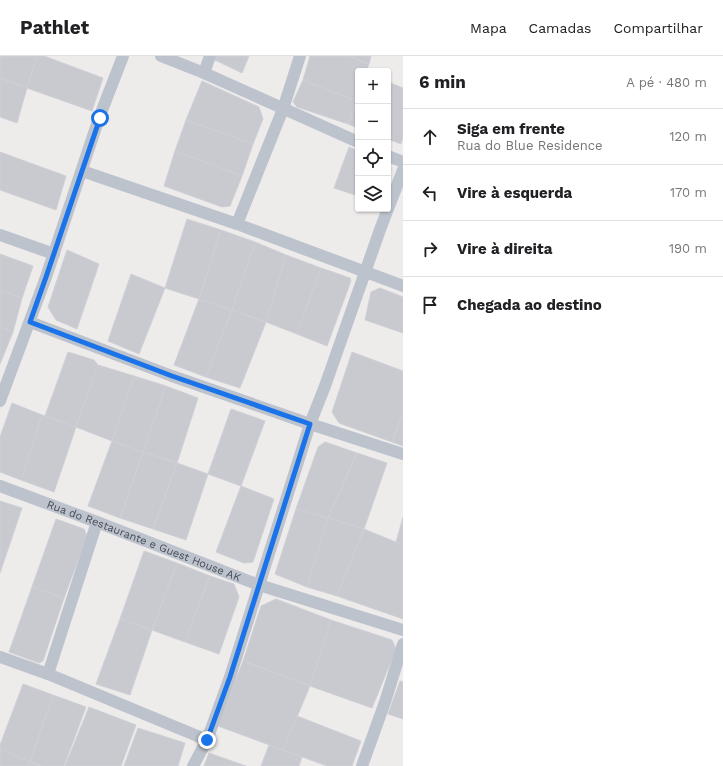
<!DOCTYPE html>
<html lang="pt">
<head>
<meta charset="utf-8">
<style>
  body { margin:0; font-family:"Work Sans",sans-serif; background:#f2f2f2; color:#202124 }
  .controls { position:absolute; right:12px; top:12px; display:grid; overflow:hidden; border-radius:4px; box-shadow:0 1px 3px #0004 }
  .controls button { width:36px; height:36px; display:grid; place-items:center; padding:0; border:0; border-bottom:1px solid #e0e0e0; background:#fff; color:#202124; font:20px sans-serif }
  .stop { position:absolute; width:12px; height:12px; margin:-9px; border:3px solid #1a73e8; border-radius:50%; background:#fff }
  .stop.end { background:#1a73e8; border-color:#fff; box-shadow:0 1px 4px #0008 }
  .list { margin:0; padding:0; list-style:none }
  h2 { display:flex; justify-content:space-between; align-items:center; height:52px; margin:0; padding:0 16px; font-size:17px }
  h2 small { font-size:13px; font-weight:400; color:#757577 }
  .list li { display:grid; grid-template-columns:26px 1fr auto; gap:12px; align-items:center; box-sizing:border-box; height:56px; padding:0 16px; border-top:1px solid #e0e0e0 }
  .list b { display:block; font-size:15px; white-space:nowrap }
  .list p { margin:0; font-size:13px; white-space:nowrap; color:#757577 }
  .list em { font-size:13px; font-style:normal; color:#757577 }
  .icon { flex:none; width:22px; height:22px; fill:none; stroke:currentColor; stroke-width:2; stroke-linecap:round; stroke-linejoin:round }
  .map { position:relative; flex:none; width:403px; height:710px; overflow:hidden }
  header { display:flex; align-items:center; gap:24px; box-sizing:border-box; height:56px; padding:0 20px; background:#fff; border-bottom:1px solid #e0e0e0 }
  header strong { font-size:19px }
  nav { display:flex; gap:22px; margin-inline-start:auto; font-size:14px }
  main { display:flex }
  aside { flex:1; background:#fff }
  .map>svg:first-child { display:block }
  .building { fill:#c9c9d0; stroke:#cfd0d7 }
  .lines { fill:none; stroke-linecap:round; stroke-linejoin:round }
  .minor { stroke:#bdc3cd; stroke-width:12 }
  .route { stroke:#1a73e8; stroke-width:5 }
  .labels { text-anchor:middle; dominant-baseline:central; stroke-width:4; stroke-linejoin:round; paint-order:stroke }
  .street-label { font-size:11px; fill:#454c57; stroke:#fff }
</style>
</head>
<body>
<header>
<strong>Pathlet</strong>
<nav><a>Mapa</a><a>Camadas</a><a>Compartilhar</a></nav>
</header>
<main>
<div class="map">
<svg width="403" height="710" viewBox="0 0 403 710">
  <rect width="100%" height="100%" fill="#eeebeb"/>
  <g class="building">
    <polygon points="0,0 37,0 27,32 0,22"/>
    <polygon points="37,0 44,0 103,22 92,55 27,32"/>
    <polygon points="214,0 249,0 242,17 213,3"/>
    <polygon points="310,0 349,0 369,8 366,15 358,15 358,39 356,45 303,24"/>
    <polygon points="349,0 371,0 369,8"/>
    <polygon points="0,22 27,32 17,67 0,61"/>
    <polygon points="303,24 356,45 348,68 297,51 293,46"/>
    <polygon points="202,25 259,51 263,63 253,88 186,64"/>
    <polygon points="388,26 403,32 403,81 401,88 388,83"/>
    <polygon points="358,39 358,72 348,68"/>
    <polygon points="186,64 253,88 242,120 175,95"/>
    <polygon points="349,91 358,95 358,140 334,132"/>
    <polygon points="175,95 242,120 230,150 222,151 164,130"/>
    <polygon points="0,96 66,120 56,154 0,134"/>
    <polygon points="388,107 389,108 391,113 388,125"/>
    <polygon points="187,163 221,174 199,243 165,232"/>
    <polygon points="221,174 255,186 232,254 199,243"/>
    <polygon points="255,186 286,199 266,266 232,254"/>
    <polygon points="67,194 99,208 77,273 56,264 48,251"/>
    <polygon points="0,198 33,210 22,242 0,234"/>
    <polygon points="286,199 321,212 297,278 266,266"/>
    <polygon points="321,212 350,222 351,225 327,290 297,278"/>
    <polygon points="131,218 165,232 139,298 108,285"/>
    <polygon points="380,232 403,241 403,277 365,264 371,236"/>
    <polygon points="0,234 22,242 13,276 0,271"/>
    <polygon points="199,243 232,254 206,321 174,309"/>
    <polygon points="232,254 266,266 240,332 206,321"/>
    <polygon points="0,271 13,276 0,308"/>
    <polygon points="68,296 94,304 98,309 76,371 45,360"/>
    <polygon points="352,296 403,315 403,357 392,386 339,367 332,356"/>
    <polygon points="98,309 134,320 112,385 76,371"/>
    <polygon points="134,320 166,330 143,396 112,385"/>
    <polygon points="166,330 198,342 177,407 143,396"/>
    <polygon points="12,347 42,359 21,424 0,416 0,381"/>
    <polygon points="231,353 265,365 241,430 208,418"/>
    <polygon points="403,357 403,390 392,386"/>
    <polygon points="42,359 76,371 54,436 21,424"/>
    <polygon points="112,385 143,396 120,462 88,450"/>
    <polygon points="325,386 357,397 328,462 296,453 318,391"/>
    <polygon points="143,396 177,407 153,473 120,462"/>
    <polygon points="357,397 387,407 364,473 328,462"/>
    <polygon points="177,407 208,418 186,484 153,473"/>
    <polygon points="241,430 274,443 253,506 244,507 216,496"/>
    <polygon points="0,445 22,452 0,517"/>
    <polygon points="296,453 328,462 307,531 275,518"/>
    <polygon points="403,461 403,489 396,486"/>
    <polygon points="328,462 364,473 337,540 307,531"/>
    <polygon points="56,463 84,473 87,480 64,542 32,531"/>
    <polygon points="364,473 403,489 403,563 337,540"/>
    <polygon points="144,495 177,507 152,574 120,563"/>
    <polygon points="177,507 210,520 185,586 152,574"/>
    <polygon points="210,520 234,528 239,541 219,598 185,586"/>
    <polygon points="32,531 64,542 43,605 39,607 9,596"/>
    <polygon points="276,543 331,564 310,630 243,605 261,550"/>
    <polygon points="120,563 152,574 130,639 96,628"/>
    <polygon points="331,564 392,584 396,593 372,652 310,630"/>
    <polygon points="243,605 310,630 283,694 218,670"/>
    <polygon points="400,625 403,626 403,663 388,658"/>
    <polygon points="23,628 53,639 30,706 0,694 0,689"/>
    <polygon points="53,639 86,651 64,710 42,710 30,706"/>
    <polygon points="89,651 136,669 121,710 65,710"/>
    <polygon points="297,660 361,685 352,710 327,710 283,694"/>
    <polygon points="138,672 185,687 178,710 124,710"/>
    <polygon points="269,689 302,701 299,710 261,710"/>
    <polygon points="1,693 30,706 28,710 0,710 0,696"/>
    <polygon points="209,697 246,710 204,710"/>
    <polygon points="30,706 41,710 28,710"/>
  </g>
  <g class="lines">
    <g class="minor">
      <polyline points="161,0 204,17 358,86"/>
      <polyline points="204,17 210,0"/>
      <polyline points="388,100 403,106"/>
      <polyline points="82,115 237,168 403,230"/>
      <polyline points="237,168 283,53 300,0"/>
      <polyline points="0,179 54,198"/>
      <polyline points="30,266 172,320 310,368 403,398"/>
      <polyline points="0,345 46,221 99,62 123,0"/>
      <path id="s1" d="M0 430 97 466 259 529 403 574"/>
      <polyline points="0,601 48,618 207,684"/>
      <polyline points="48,618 97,466"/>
      <polyline points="193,710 207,684 230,621 310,368 325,330 381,171 403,114"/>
      <polyline points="362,710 385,646 403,588"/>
    </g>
  </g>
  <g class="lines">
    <polyline class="route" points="100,62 46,221 30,266 172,320 310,368 230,621 207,684"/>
  </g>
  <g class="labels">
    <g class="street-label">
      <text stroke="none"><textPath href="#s1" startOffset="154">Rua do Restaurante e Guest House AK</textPath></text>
    </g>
  </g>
</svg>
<div class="controls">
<button>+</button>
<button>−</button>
<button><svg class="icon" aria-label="locate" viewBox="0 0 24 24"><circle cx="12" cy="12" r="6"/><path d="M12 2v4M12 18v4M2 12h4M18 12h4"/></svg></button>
<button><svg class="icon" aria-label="layers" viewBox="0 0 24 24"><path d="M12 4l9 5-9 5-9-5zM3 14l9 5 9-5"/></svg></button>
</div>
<div class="stop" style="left:100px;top:62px"></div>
<div class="stop end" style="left:207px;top:684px"></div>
</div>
<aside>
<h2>6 min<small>A pé · 480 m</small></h2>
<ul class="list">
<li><svg class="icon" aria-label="ahead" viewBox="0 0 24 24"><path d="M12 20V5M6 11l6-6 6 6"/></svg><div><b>Siga em frente</b><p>Rua do Blue Residence</p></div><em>120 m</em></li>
<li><svg class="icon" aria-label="left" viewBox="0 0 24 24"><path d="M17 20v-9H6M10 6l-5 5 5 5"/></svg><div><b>Vire à esquerda</b></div><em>170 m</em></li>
<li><svg class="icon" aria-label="right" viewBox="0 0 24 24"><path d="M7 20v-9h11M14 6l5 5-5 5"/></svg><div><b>Vire à direita</b></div><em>190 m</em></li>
<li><svg class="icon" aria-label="arrive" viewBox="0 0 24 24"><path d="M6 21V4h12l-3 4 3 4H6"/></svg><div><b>Chegada ao destino</b></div></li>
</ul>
</aside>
</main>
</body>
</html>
